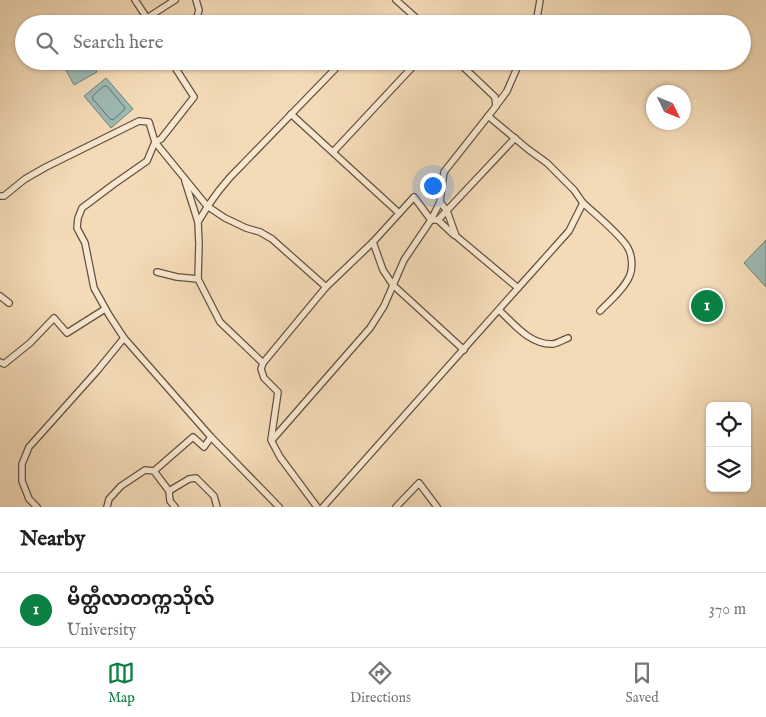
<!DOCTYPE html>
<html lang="en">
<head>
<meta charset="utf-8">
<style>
  body { margin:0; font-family:"IM FELL English","Noto Sans Myanmar",serif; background:#f6f6f6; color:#202124 }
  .controls { position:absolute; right:15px; bottom:15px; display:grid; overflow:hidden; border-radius:8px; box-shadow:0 1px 4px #0004 }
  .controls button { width:45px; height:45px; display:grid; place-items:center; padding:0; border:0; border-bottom:1px solid #e0e0e0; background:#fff; color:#202124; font:25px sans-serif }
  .compass { position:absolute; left:646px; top:85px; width:45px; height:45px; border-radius:50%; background:#fff; box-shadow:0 1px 4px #0004; rotate:133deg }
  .you { position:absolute; left:432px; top:185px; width:18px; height:18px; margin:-12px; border:4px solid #fff; border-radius:50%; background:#1a73e8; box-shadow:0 0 0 8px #1a73e833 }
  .badge { display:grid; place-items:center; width:32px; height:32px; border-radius:50%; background:#0b8043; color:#fff; font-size:16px; font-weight:700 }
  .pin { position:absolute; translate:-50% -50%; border:2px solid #fff; box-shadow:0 1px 5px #0006 }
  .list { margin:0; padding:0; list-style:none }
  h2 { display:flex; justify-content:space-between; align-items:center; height:65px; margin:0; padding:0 20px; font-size:21px }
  h2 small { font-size:16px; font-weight:400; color:#757577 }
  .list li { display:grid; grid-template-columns:32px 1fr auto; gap:15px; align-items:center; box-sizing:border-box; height:75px; padding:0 20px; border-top:1px solid #e0e0e0 }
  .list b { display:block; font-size:19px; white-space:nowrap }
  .list p { margin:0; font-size:16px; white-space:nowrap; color:#757577 }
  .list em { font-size:16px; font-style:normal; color:#757577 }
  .icon { flex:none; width:28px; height:28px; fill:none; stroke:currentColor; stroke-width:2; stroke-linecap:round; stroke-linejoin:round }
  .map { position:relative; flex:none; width:766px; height:507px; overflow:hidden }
  .search { position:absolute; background:#fff; box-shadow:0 1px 4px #0004; left:15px; right:15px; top:15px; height:55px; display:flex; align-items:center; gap:12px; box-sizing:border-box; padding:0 18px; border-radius:28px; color:#757577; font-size:19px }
  .sheet { height:140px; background:#fff }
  nav { display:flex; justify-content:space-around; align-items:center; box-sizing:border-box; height:70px; border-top:1px solid #e0e0e0; background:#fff; font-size:14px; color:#757577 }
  nav a { display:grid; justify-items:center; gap:2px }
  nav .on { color:#0b8043 }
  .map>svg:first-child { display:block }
  .water { fill:#9dbab4; stroke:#737e78 }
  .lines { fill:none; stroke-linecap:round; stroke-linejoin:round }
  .shore { stroke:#697069; stroke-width:1 }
  .street-casing { stroke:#655244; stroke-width:8 }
  .street { stroke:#f8e8d0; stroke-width:5.5 }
</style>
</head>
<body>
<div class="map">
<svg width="766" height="507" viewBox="0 0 766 507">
  <rect width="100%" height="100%" fill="#f4dbb7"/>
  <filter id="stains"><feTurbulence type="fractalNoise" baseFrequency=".004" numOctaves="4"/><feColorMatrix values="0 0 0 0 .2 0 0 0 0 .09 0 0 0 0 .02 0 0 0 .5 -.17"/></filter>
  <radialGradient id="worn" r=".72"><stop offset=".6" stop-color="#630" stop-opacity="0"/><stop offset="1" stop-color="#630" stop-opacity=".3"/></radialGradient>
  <g class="water">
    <polygon points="61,61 91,61 97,72 74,85"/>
    <polygon points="106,78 133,109 111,128 84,96"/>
    <polygon points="766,240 766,287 744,263"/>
  </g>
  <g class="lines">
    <polygon class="shore" points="104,86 107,86 125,108 124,110 113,120 110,119 92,98 93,96"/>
    <g class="street-casing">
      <g id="street">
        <polyline points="135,0 147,18 175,0"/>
        <polyline points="396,0 423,24"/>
        <polyline points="195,24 199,10 196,0"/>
        <polyline points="536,24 540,0"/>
        <polyline points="180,61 176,69 194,97 161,139 155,142 147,161 114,184 82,208 78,218 77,228 85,243 94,288 109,315 124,338 211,437 279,507"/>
        <polyline points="457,61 495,97 496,106"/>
        <polyline points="291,114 399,213"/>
        <polyline points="488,116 529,150 547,163 574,190 583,203"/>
        <polyline points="333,152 418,61"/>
        <polyline points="185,181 198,222 199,244 198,279 220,322 263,363"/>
        <polyline points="0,196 4,196 25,179 46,167 139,121 149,122 155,142 207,206 225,218 246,228 260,232 272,239 326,287"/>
        <polyline points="438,220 515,138"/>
        <path d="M198 222C210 201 225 181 243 164L335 69"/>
        <polyline points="373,242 383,270 393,285 464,350"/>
        <polyline points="157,272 177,277 198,279"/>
        <path d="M518 288 569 231 583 203C594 213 622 236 628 248 632 255 633 267 630 275 625 288 610 301 600 311"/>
        <polyline points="0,296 9,303"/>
        <path d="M499 310C514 324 530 345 553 344 558 343 563 340 568 338"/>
        <polyline points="0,362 4,364 30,343 54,318 67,333 105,309"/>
        <polyline points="272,440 370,328 384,306 404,260 431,220 440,202"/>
        <polyline points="154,471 193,437 204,447 211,437"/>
        <polyline points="169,491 170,501 175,507"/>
        <polyline points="37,507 29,499 22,481 22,464 29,447 97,371 124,338"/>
        <polyline points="107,507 109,499 121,486 145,470 154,471 169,491 189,479 196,478 214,496 217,507"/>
        <polyline points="317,507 280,457 271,440 278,392 264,378 261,369 263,363 326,287 373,242 414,197 431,220 438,220 454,235"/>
        <polyline points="323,507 518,288 456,236 447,211 440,202 444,172 493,110 507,91 520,61"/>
        <polyline points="396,507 419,483 437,507"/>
      </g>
    </g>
    <use href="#street" class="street"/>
  </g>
  <rect width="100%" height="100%" filter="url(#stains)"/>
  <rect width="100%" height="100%" fill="url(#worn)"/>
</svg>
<div class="controls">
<button><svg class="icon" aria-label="locate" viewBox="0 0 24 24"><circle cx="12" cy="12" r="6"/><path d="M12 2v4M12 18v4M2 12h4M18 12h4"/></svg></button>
<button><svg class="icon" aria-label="layers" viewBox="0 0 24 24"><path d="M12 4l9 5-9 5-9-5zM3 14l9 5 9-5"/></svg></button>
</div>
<svg class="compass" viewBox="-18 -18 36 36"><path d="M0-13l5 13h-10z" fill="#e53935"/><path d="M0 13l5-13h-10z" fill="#757577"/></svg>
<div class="you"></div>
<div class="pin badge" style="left:707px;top:306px">1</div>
<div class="search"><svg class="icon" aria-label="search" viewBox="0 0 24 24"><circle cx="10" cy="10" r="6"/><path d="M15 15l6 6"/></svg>Search here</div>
</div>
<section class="sheet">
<h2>Nearby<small></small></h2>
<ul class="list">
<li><span class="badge">1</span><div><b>မိတ္ထီလာတက္ကသိုလ်</b><p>University</p></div><em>370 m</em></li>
</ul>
</section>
<nav>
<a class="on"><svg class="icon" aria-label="map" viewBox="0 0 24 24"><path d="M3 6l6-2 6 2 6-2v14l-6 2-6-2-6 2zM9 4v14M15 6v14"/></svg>Map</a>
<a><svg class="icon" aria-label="directions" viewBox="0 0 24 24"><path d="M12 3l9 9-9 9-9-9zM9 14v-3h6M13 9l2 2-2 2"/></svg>Directions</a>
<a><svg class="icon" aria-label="saved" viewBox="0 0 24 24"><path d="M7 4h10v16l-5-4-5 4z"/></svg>Saved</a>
</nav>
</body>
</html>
